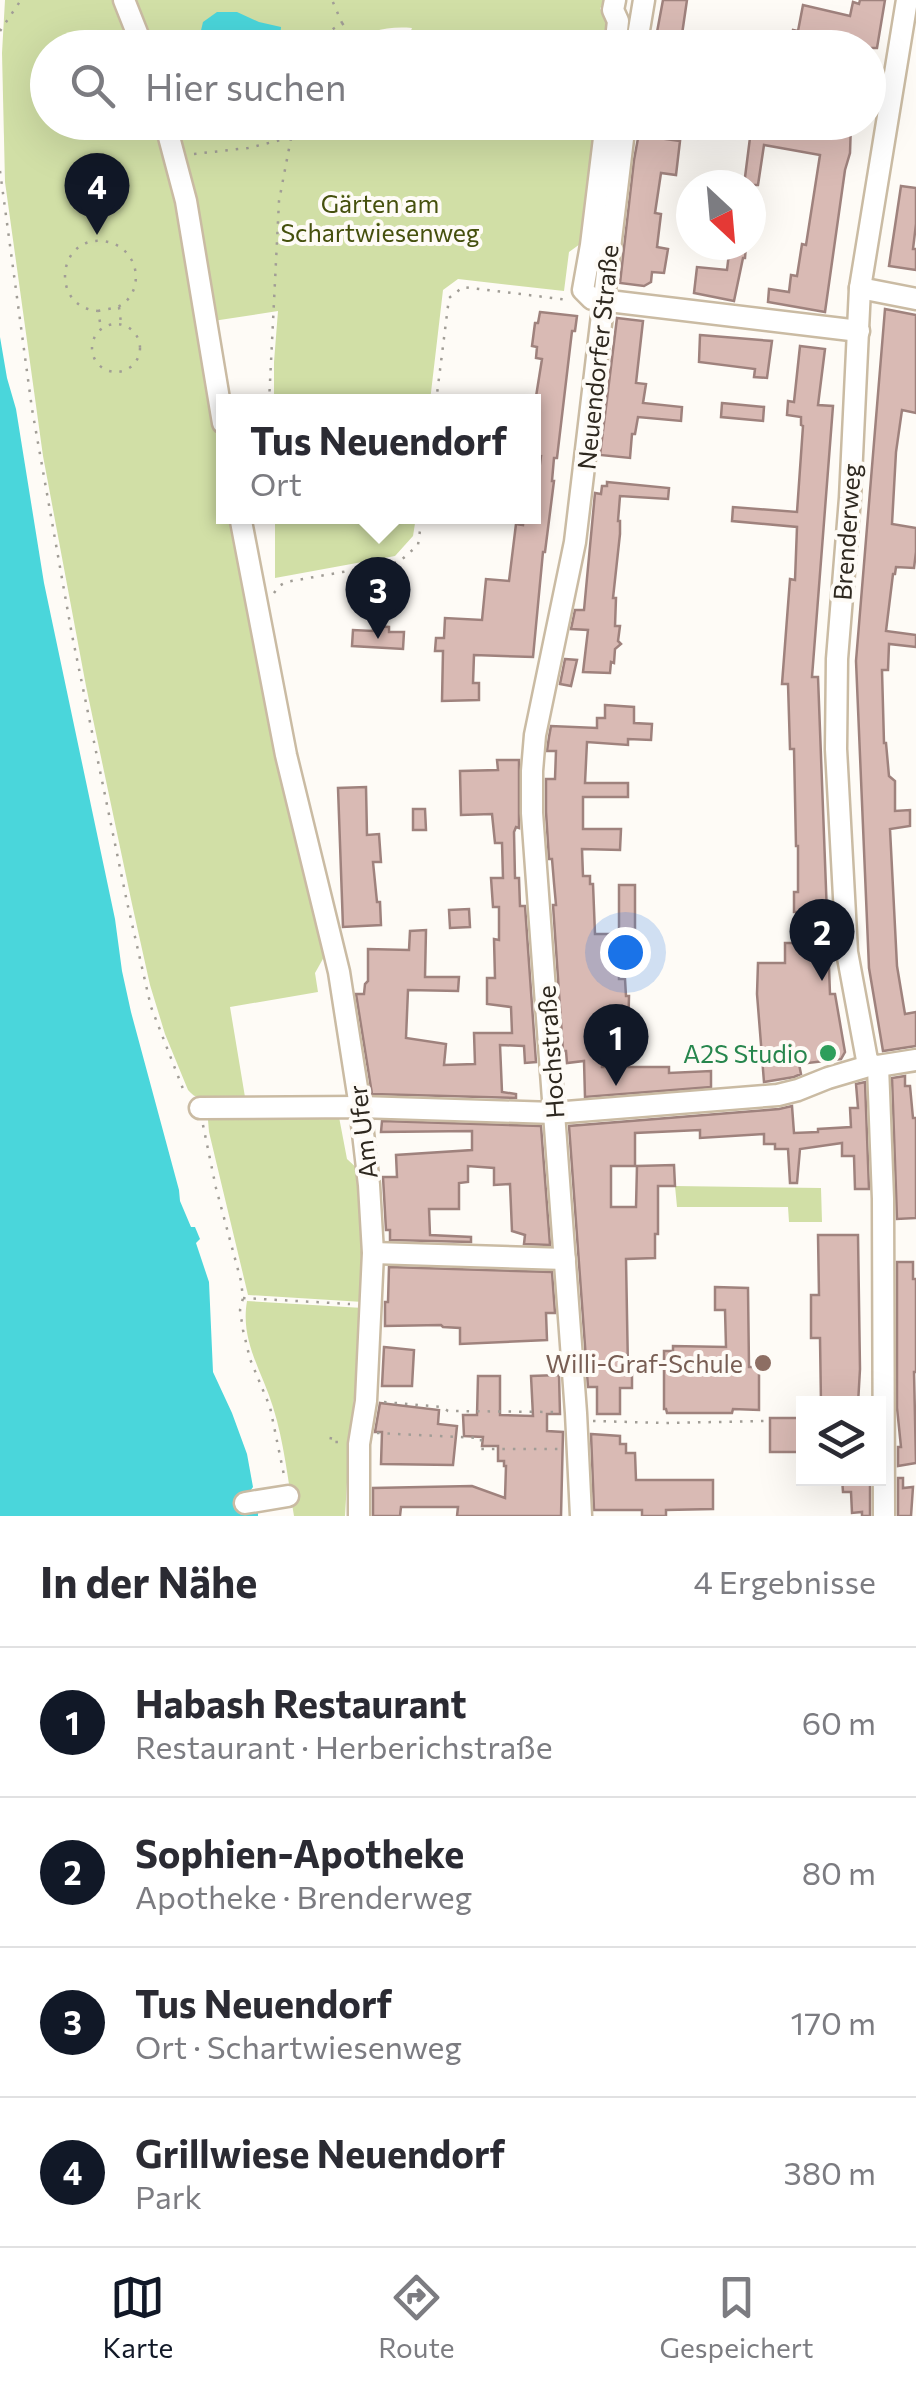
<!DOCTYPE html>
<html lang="de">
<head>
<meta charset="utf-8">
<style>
  body { margin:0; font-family:Commissioner,sans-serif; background:#f7f7f7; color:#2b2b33 }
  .controls { position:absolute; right:30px; bottom:30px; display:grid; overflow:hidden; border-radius:0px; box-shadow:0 10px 40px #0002 }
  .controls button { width:90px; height:90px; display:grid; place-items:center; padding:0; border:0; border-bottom:2px solid #e1e1e2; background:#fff; color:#2b2b33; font:50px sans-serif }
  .compass { position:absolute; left:676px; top:170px; width:90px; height:90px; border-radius:50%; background:#fff; box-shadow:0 10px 40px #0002; rotate:154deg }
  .you { position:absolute; left:625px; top:952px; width:35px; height:35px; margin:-25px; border:8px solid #fff; border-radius:50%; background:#1a73e8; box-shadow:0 0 0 15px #1a73e833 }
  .badge { display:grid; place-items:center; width:65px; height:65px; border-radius:50%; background:#111827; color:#fff; font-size:32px; font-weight:700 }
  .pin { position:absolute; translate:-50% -82px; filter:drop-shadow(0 2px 5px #0008) }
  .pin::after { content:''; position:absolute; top:52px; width:35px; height:30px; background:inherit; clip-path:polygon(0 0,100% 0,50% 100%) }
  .popup { position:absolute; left:216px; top:394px; width:325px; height:130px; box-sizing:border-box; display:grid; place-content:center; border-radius:0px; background:#fff; filter:drop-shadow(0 2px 8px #0005); font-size:32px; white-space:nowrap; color:#7c7c81 }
  .popup b { font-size:38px; color:#2b2b33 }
  .popup::after { content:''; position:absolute; left:50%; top:100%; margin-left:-20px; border:20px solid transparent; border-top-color:#fff }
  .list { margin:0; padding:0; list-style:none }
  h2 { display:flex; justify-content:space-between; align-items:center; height:130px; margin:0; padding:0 40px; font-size:42px }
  h2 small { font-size:32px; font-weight:400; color:#7c7c81 }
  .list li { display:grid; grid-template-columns:65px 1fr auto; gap:30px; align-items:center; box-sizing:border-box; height:150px; padding:0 40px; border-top:2px solid #e1e1e2 }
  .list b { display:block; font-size:38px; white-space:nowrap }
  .list p { margin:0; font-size:32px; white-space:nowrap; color:#7c7c81 }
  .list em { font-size:32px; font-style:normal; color:#7c7c81 }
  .icon { flex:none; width:55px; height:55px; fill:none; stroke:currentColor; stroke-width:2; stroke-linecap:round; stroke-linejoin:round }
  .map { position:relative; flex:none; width:916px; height:1516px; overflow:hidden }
  .search { position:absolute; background:#fff; box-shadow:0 10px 40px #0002; left:30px; right:30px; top:30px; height:110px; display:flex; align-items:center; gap:25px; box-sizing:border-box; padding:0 35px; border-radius:55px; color:#7c7c81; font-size:38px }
  .sheet { height:730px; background:#fff }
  nav { display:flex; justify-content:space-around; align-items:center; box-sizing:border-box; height:140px; border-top:2px solid #e1e1e2; background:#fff; font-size:28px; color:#7c7c81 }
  nav a { display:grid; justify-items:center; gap:5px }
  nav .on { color:#111827 }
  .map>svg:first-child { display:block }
  .green { fill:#d1dfa6 }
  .water { fill:#4ad6db }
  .building { fill:#d9bab4; stroke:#9f827d; stroke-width:2.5 }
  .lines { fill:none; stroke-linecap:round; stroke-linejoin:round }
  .minor-casing { stroke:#cabba3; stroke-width:25 }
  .path { stroke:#a19d96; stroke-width:2.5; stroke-dasharray:2.5 8; stroke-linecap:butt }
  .minor { stroke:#fff; stroke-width:20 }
  .leisure-dot { fill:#2e9e5b; stroke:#fefbf6; stroke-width:4 }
  .education-dot { fill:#8d6e63; stroke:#fefbf6; stroke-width:4 }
  .labels { text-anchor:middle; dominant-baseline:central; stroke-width:8; stroke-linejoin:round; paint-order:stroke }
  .park-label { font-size:25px; fill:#45500d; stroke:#fefbf6 }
  .street-label { font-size:25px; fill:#2e281f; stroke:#fefbf6 }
  .leisure-label { font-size:25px; fill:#27864d; stroke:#fefbf6; text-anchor:end }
  .education-label { font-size:25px; fill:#785e54; stroke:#fefbf6; text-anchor:end }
</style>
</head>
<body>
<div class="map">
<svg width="916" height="1516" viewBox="0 0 916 1516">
  <rect width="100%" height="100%" fill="#fefbf6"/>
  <g class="green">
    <path d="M5 0H114L134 47 48 48V122L156 123 176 200 223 475V516L230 517 242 580 253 620 280 770 324 957 315 973 318 992 230 1007 245 1097C225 1099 202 1107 188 1090L165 1034 150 985 132 904 86 686 43 456 5 182 2 53Z"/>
    <path d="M132 0H604L600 9 614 19 610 47H357L386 33H410L412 28C389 26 366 30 349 47L150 48Z"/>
    <polygon points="172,123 601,123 587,239 569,252 564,291 458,279 443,290 430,401 274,401 274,362 278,311 213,321"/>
    <polygon points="275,517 275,516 416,517 413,536 395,556 275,578"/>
    <polygon points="211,1116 339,1117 347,1159 361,1172 363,1302 248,1295 209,1132 208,1120"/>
    <polygon points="675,1186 821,1188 822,1222 789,1222 788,1207 677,1207"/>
    <path d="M247 1301 363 1308 349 1448 345 1516H294C288 1480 284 1442 273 1407 262 1371 240 1341 247 1301Z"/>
  </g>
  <g class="water">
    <polygon points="217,12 237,12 259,22 281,27 280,39 269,47 204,47 199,39 203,22"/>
    <polygon points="0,337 7,378 16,409 44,583 115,919 122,971 131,1012 179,1190 180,1201 191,1227 195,1227 200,1239 196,1243 209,1282 213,1372 232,1413 247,1454 253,1487 244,1500 248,1511 258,1513 258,1516 0,1516"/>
  </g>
  <g class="building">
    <polygon points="663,0 687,0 680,48 654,48"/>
    <polygon points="860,0 885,0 877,48 789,48 793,30 798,31 803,5 850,16 853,2 859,4"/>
    <polygon points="641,122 668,122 665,139 680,141 676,175 661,173 655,213 661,214 657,247 668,249 664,273 652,272 651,282 644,286 620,283 634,160"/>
    <polygon points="752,122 798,122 823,127 823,122 851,122 850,153 845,170 825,312 768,302 769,289 789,292 791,275 797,276 802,244 806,245 820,155 764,145 758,185 744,185"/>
    <polygon points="901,186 916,188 916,224 913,249 916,249 916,270 889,266"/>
    <polygon points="730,245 746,245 745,258 743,258 734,301 694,293 697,267 727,270"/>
    <polygon points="885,309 916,315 916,413 902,410 896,452 892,524 916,528 916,552 914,568 896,567 895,574 893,574 886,631 916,635 916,647 889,644 888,670 882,670 884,743 886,743 889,776 895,781 895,811 910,810 910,826 890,829 897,966 905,1014 916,1012 916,1046 883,1051 869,968 856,661"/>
    <polygon points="540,312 577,316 575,331 572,331 557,458 554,458 552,481 554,481 545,552 543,552 533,657 474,655 473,683 479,683 479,700 442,701 443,651 435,651 436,638 444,638 445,618 482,620 486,579 509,581 516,524 523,525 524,516 533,516 533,479 538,479 541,456 533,455 533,449 538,410 534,409 542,359 536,358 537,347 532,346 535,323 538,323"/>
    <polygon points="617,318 643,321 636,383 646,384 643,403 682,407 681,421 638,417 635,434 632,434 630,458 600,455"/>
    <polygon points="700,335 772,341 767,378 754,377 755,369 699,362"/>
    <polygon points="800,346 825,349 818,405 833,406 812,677 818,677 830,994 835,994 845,1052 841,1059 799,1064 801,1074 794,1077 764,1082 757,994 758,963 785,963 785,943 798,943 800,912 794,912 794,892 798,892 798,846 796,846 794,749 790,749 788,684 782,684 790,579 795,580 797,527 732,521 733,507 797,512 803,426 801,425 801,417 787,415 788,401 794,402"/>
    <polygon points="722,403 764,407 763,421 721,417"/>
    <polygon points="607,482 669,488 668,499 620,496 618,521 620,521 620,534 613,598 616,598 615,626 620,626 618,641 621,644 615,649 614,663 611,662 610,673 583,672 588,630 571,629 575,610 584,610 595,493 601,494 602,486 607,486"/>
    <polygon points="373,626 389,627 389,632 404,632 403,649 352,646 353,630 373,631"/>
    <polygon points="565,659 577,660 571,686 560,684"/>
    <polygon points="605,705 634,707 634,723 652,724 651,740 628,739 628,745 587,742 585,783 628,783 628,797 583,797 583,829 621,829 620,850 582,849 583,876 590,876 590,884 593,884 595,934 618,934 619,979 625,979 626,996 629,996 628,1036 601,1037 602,1067 669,1067 669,1073 711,1071 711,1087 585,1097 584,1061 567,1063 566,1051 563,1051 553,905 556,905 554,883 552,859 549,859 546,812 546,779 555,779 556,751 547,751 549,737 551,726 597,728 597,718 605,718"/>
    <polygon points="497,760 519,760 519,828 516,827 514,832 515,878 519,878 520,906 525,906 536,1062 525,1063 524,1046 500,1045 502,1092 516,1094 516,1098 372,1094 356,994 364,994 365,984 368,981 368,949 409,950 410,931 426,930 425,977 459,977 458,991 408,990 406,1038 446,1044 444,1065 475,1064 474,1033 512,1033 511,1007 487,1004 487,978 495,978 494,939 499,940 499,907 493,907 491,878 503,878 502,843 495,843 492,814 461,815 460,771 498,770"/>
    <polygon points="366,787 367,835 379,834 381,862 373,862 377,902 380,902 381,925 343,927 338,788"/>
    <polygon points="413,809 425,809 426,830 413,830"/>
    <rect x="619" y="885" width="16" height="57"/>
    <polygon points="469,909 470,927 450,928 449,910"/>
    <polygon points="905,1076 905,1086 910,1086 913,1118 916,1118 916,1218 897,1219 892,1078"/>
    <polygon points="865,1082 869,1189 855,1189 854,1156 842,1156 842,1143 800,1149 797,1183 790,1183 788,1149 775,1149 775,1144 764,1144 764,1134 700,1138 700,1130 635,1133 635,1166 611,1166 611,1207 636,1207 637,1166 674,1165 675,1186 658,1186 658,1234 655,1234 655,1258 626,1259 628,1370 632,1372 632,1388 620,1388 620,1414 597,1414 597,1387 588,1387 569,1126 779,1109 792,1106 794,1133 818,1132 818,1129 851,1127 850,1108 858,1108 856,1084"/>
    <polygon points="382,1121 541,1126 550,1245 524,1244 525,1235 512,1231 510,1184 494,1185 494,1168 468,1166 468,1182 459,1183 459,1209 429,1209 430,1235 471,1237 471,1242 390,1240 390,1230 386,1230 383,1177 397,1177 396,1155 472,1150 472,1131 381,1132"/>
    <polygon points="818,1235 858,1235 860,1369 858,1404 821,1404 820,1338 811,1338 811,1295 819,1295"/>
    <polygon points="897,1262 913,1262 913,1279 916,1279 916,1372 914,1372 916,1463 898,1466 898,1447 901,1447 897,1408"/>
    <polygon points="389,1267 552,1272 555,1313 546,1313 547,1340 460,1344 460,1328 443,1327 441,1325 385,1326 385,1302 388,1302"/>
    <polygon points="715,1287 748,1288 749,1367 759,1367 759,1410 733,1409 732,1413 667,1413 666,1409 664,1409 664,1351 673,1351 673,1346 726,1347 725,1310 715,1310"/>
    <polygon points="384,1347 414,1350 412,1386 382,1386"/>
    <polygon points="559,1375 560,1414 547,1414 547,1431 563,1432 561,1516 457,1516 458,1507 401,1507 400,1516 373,1516 373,1488 472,1486 505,1498 506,1466 504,1466 504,1461 498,1461 498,1446 482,1446 483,1437 464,1436 463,1415 477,1415 478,1376 500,1376 500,1415 533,1416 531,1376"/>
    <polygon points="380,1403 439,1410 438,1424 457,1426 453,1465 381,1464 382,1432 375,1432"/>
    <rect x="770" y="1418" width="34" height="34"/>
    <polygon points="591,1434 620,1436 620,1444 626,1444 626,1453 635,1453 636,1480 713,1480 713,1509 666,1510 666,1516 642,1516 642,1510 594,1510"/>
    <polygon points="842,1478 870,1478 870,1516 862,1516 862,1512 852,1513 851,1492 843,1492"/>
    <polygon points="898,1478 903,1478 903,1488 913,1487 911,1516 898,1516"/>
  </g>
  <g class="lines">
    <g class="minor-casing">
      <g id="minor">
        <polyline points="124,0 143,48"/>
        <polyline points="615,0 613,10 618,21 615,48"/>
        <polyline points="636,48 644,0"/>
        <polyline points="165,122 186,201 223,423"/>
        <polyline points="606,122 591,245 583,290 592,299 859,331"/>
        <polyline points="860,288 916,299"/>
        <polyline points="240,516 286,755 339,972 360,1107 369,1185 373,1253 366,1401 359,1444 359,1516"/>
        <polyline points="872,1065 867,1060 865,1049 847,952 836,749 837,659 850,498 860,288 907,0"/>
        <polyline points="878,1066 883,1199 884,1516"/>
        <polyline points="200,1108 360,1107 554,1113 778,1095 798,1090 828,1078 872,1065 878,1066 916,1060"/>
        <polyline points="373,1253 565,1259"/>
        <polyline points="245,1503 288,1496"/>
        <polyline points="581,1516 576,1413 532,813 532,771 535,735 575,542 625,122"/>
      </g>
    </g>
    <g class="path">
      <polyline points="342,23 353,38 350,48"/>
      <polyline points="0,31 21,0"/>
      <polyline points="325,48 330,31 342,23 332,0"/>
      <polyline points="194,154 248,148 289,138"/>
      <polyline points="0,171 32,409 72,635 127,902 151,1007 185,1094"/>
      <polyline points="119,307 121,323"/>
      <path d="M98 311C105 309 115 309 121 305 138 295 140 270 129 256 123 247 113 242 102 241 57 237 50 307 98 311L101 328"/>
      <circle cx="116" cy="348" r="24"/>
      <polyline points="269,402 279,201 291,138 298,122"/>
      <polyline points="436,402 449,298 463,287 569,300"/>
      <polyline points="274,593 279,586 286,582 399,562 418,545 422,516"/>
      <polyline points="203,1125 216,1188 241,1281 243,1298 240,1310 243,1330 250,1359 270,1407 285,1480"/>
      <polyline points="243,1298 350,1304"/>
      <polyline points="384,1402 442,1407 448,1411 555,1412"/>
      <polyline points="593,1421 666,1423 765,1421"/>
      <polyline points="377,1433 481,1438 481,1449 558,1449"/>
      <polyline points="331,1437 330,1442 339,1442"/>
    </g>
    <use href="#minor" class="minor"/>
  </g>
  <circle class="leisure-dot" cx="828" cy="1053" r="10"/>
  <circle class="education-dot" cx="763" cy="1363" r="10"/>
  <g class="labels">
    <g class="park-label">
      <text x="380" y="203">Gärten am<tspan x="380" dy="29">Schartwiesenweg</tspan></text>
    </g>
    <g class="street-label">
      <text transform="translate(597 357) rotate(-84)">Neuendorfer Straße</text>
      <text transform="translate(846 532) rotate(-86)">Brenderweg</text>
      <text transform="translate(550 1052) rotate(-94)">Hochstraße</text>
      <text transform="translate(362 1132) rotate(-97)">Am Ufer</text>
    </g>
    <g class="leisure-label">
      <text x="808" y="1053">A2S Studio</text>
    </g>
    <g class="education-label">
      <text x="743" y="1363">Willi-Graf-Schule</text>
    </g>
  </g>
</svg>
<div class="controls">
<button><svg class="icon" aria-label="layers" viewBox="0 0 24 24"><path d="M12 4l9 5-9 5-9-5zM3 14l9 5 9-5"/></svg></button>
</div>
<svg class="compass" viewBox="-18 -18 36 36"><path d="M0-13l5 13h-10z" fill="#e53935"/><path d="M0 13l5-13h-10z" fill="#7c7c81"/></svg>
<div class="you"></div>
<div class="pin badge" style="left:616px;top:1086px">1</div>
<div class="pin badge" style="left:822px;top:981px">2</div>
<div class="pin badge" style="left:378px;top:639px">3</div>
<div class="popup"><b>Tus Neuendorf</b>Ort</div>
<div class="pin badge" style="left:97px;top:235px">4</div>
<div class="search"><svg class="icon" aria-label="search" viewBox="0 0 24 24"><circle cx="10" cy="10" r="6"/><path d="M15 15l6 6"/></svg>Hier suchen</div>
</div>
<section class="sheet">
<h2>In der Nähe<small>4 Ergebnisse</small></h2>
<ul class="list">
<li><span class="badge">1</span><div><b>Habash Restaurant</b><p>Restaurant · Herberichstraße</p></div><em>60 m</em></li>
<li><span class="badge">2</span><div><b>Sophien-Apotheke</b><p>Apotheke · Brenderweg</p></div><em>80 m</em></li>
<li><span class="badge">3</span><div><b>Tus Neuendorf</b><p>Ort · Schartwiesenweg</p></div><em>170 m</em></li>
<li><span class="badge">4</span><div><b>Grillwiese Neuendorf</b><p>Park</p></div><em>380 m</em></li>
</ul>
</section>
<nav>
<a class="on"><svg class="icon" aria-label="map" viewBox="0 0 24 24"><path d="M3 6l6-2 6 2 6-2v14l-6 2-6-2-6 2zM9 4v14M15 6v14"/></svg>Karte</a>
<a><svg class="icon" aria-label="directions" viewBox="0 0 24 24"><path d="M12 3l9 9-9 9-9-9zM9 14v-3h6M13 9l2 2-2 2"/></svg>Route</a>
<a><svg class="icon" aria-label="saved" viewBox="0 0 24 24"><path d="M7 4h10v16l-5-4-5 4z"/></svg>Gespeichert</a>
</nav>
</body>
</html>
